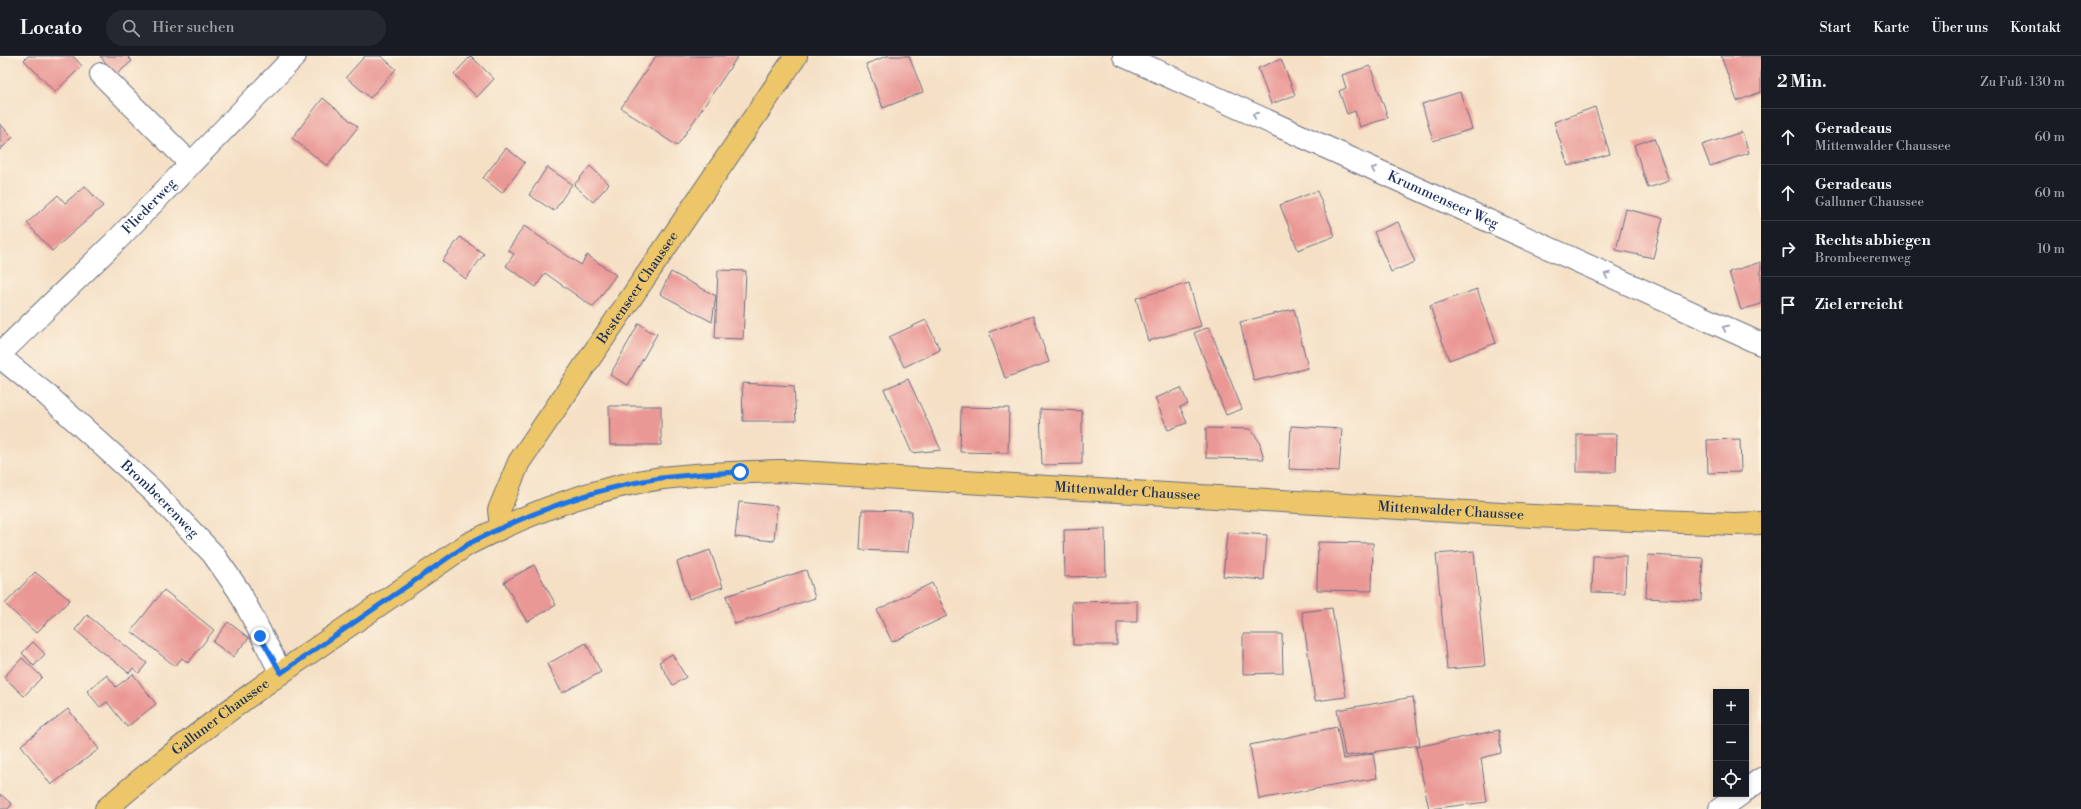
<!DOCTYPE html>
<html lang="de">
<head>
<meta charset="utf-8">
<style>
  body { margin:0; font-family:"Libre Bodoni",serif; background:#242831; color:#f1f3f6 }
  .controls { position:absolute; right:12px; bottom:12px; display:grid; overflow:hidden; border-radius:0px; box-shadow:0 2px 6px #0003 }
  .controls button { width:36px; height:36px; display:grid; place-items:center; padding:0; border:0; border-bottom:1px solid #363941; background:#171b24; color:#f1f3f6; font:20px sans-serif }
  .stop { position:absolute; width:12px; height:12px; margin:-9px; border:3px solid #1a73e8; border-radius:50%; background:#fff }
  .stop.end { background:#1a73e8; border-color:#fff; box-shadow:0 1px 4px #0008 }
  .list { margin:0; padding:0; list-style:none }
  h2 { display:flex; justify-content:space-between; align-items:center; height:52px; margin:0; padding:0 16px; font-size:17px }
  h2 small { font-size:13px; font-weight:400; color:#9ea1a6 }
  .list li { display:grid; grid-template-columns:26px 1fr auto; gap:12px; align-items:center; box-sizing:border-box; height:56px; padding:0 16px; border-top:1px solid #363941 }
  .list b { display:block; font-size:15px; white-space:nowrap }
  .list p { margin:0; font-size:13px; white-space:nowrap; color:#9ea1a6 }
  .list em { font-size:13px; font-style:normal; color:#9ea1a6 }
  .icon { flex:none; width:22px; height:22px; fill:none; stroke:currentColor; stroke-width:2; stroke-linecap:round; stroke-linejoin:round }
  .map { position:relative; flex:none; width:1761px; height:753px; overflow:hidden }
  header { display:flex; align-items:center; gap:24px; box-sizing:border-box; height:56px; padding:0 20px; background:#171b24; border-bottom:1px solid #363941 }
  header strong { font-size:19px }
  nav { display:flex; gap:22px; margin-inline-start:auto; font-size:14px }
  .search { width:280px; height:36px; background:#242831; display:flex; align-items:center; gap:10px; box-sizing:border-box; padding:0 14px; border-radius:22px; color:#9ea1a6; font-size:15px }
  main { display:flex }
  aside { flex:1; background:#171b24 }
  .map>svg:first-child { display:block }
  .building { fill:#ea9895 }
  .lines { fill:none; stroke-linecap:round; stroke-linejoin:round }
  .minor-casing { stroke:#676d82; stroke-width:24 }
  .major-casing { stroke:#676d82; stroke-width:24 }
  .minor { stroke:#fff; stroke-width:22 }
  .major { stroke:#ecc669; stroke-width:22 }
  .oneway { stroke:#8d97ae }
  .route { stroke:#1a73e8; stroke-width:5 }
  .labels { text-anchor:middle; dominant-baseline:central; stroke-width:3; stroke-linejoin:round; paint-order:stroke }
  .street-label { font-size:14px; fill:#1b2f5e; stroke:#fcf5e5 }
</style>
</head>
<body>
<header>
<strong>Locato</strong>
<div class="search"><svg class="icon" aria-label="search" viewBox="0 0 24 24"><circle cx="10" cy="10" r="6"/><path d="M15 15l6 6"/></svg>Hier suchen</div>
<nav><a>Start</a><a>Karte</a><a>Über uns</a><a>Kontakt</a></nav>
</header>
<main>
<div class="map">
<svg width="1761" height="753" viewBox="0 0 1761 753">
  <rect width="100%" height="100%" fill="#fcf5e5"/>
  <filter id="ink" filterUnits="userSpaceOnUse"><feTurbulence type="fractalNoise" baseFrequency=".025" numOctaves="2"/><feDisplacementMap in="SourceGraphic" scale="8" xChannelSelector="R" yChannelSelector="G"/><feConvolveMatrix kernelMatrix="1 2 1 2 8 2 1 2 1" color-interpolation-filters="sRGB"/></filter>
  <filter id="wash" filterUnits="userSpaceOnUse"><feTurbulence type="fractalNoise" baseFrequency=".012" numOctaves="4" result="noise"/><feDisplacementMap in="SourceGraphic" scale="16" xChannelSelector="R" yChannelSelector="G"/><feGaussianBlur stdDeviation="0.9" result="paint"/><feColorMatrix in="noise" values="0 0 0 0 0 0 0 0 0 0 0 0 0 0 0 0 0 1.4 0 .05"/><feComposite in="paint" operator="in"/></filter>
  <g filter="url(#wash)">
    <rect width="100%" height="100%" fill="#f5e0c6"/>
    <g id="blocks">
      <g class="building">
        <polygon points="28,0 73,0 82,10 55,36 24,4"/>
        <polygon points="100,0 127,0 132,5 116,19"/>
        <polygon points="365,0 381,0 396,13 370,42 346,21"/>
        <polygon points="471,0 494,23 477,41 454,18"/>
        <polygon points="656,0 738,0 677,90 621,52"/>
        <polygon points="887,0 909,0 923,36 883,52 866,8"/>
        <polygon points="1721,0 1761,0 1761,36 1737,45"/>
        <polygon points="1281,3 1295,39 1271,48 1258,12"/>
        <polygon points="1370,10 1388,62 1360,71 1355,55 1347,58 1339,35 1346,32 1342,19"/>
        <polygon points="1460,36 1472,73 1433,85 1422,48"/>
        <polygon points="323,42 358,71 327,110 292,82"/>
        <polygon points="1595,51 1610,98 1568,110 1554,66"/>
        <polygon points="0,68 13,81 0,94"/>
        <polygon points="1742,76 1749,97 1710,110 1702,89"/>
        <polygon points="1654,82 1669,125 1648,132 1634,89"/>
        <polygon points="506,92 525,107 502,137 483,122"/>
        <polygon points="590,110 609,128 593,146 574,129"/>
        <polygon points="547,111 572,128 554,155 529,139"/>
        <polygon points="85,130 103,150 52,195 27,167 58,139 65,147"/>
        <polygon points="1317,135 1335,180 1298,194 1280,149"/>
        <polygon points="1626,153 1663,162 1653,202 1616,194"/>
        <polygon points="1398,166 1415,206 1391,216 1374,176"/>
        <polygon points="524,170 581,209 587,199 616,219 593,251 545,217 536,231 506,210 514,198 508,194"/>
        <polygon points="460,181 484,198 466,223 442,205"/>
        <polygon points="1761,206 1761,248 1741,254 1729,216"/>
        <polygon points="718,214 746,215 743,283 715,282"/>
        <polygon points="671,216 716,240 712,266 660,238"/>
        <polygon points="1189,227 1201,270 1148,285 1136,242"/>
        <polygon points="1477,233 1496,287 1449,304 1430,250"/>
        <polygon points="1294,253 1308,312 1254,325 1240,266"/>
        <polygon points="1033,260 1049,306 1005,322 989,276"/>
        <polygon points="926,264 940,294 904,311 889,281"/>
        <polygon points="639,267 649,275 657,278 628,329 610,319"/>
        <polygon points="1209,271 1242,353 1226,359 1194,277"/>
        <polygon points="908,323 941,394 912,397 884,333"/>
        <polygon points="742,327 794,330 796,365 743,365"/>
        <polygon points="1181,332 1188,348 1180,351 1187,367 1168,374 1155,342"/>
        <polygon points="609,350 661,350 661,389 610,389"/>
        <polygon points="961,351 1009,352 1008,397 960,396"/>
        <polygon points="1040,353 1082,355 1082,408 1042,409"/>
        <polygon points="1291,370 1342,373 1339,415 1289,413"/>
        <polygon points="1206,372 1251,373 1259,385 1264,403 1206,402"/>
        <polygon points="1577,378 1617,378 1616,416 1577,416"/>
        <polygon points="1740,383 1741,416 1708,417 1707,384"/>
        <polygon points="739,446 777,450 774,485 735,481"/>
        <polygon points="862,454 912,455 908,496 860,494"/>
        <polygon points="1105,473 1106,520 1065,521 1064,474"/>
        <polygon points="1227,476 1267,479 1264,524 1223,520"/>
        <polygon points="1318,486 1373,487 1372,535 1317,534"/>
        <polygon points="710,494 723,531 689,543 677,506"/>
        <polygon points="1474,495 1485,610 1447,613 1436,498"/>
        <polygon points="1648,499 1703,502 1701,545 1646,542"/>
        <polygon points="1593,500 1626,500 1625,537 1592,536"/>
        <polygon points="534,509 556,549 527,566 504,526"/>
        <polygon points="806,514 815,542 735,568 726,540"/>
        <polygon points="35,516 70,544 36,577 5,548"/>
        <polygon points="932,527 947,560 892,586 877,554"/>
        <polygon points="164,534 214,574 188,607 182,602 175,610 131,575"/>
        <polygon points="1137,545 1137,566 1117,566 1117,589 1073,589 1072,546"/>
        <polygon points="1332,552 1346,641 1315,645 1302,556"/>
        <polygon points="87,559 147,607 139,617 133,612 129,617 75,574"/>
        <polygon points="228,566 249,582 233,601 213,586"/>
        <polygon points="1243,578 1282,578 1283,617 1243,618"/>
        <polygon points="33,586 45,598 34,610 22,597"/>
        <polygon points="586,587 601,616 562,637 547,608"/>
        <polygon points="672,598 686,621 673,629 659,606"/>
        <polygon points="22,602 42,621 24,640 4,621"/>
        <polygon points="133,618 156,648 127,671 107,646 100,651 87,635 107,619 116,631"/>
        <polygon points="1413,641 1420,689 1345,700 1337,654"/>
        <polygon points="68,653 99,693 51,729 21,689"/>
        <polygon points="1337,671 1343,703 1373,697 1377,722 1259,743 1250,689"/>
        <polygon points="1499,674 1501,697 1481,702 1487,746 1429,753 1416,691"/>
        <polygon points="0,738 12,748 8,753 0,753"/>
      </g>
    </g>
  </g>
  <g filter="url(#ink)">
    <use href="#blocks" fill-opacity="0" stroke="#676d82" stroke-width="1"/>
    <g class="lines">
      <g class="minor-casing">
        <g id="minor">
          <path id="s1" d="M1124 0 1761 288"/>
          <polyline points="101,18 190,107"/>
          <path id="s2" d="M0 298 118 183 295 0"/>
          <path id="s3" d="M0 301 47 339 152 434 213 498 239 535 281 617"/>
          <polyline points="1746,734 1761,723"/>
          <polyline points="1720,753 1741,738"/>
        </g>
      </g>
      <g class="major-casing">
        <g id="major">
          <path id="s4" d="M501 471 499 454 519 406 796 0"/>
          <path id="s5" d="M106 753C219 654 345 573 468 488 529 457 595 431 663 422 703 417 743 416 783 415L1533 460 1734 468 1761 467"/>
        </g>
      </g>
      <use href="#minor" class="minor"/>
      <use href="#major" class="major"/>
    </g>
    <defs><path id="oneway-chevron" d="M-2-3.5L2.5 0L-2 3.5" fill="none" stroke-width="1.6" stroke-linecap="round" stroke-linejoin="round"/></defs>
    <g class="oneway">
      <use href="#oneway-chevron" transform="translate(1255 59) rotate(-156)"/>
      <use href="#oneway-chevron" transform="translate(1374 113) rotate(-156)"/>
      <use href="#oneway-chevron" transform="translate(1607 219) rotate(-156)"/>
      <use href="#oneway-chevron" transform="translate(1725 272) rotate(-156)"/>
    </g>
  </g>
  <g class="lines" filter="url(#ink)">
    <path class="route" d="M260 580 281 617 468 488C529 457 594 432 661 422 687 419 714 417 740 416"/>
  </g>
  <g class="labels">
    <g class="street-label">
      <text stroke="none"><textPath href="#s1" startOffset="350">Krummenseer Weg</textPath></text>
      <text stroke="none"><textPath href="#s2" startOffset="210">Fliederweg</textPath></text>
      <text stroke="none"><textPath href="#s4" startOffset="280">Bestenseer Chaussee</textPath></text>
      <text stroke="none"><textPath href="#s5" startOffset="1121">Mittenwalder Chaussee</textPath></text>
      <text stroke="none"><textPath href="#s3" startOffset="214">Brombeerenweg</textPath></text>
      <text stroke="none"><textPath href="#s5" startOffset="1445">Mittenwalder Chaussee</textPath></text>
      <text stroke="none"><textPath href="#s5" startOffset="147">Galluner Chaussee</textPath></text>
    </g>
  </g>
</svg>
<div class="controls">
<button>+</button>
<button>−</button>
<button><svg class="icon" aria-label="locate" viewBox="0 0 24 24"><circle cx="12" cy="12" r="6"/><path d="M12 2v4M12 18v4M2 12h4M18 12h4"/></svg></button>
</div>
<div class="stop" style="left:740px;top:416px"></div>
<div class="stop end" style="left:260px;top:580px"></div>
</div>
<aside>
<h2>2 Min.<small>Zu Fuß · 130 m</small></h2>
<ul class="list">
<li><svg class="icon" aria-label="ahead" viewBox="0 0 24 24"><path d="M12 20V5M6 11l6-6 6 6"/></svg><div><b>Geradeaus</b><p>Mittenwalder Chaussee</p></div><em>60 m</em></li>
<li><svg class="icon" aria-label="ahead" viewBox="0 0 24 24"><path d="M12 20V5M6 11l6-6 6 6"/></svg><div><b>Geradeaus</b><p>Galluner Chaussee</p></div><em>60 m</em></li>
<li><svg class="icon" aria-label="right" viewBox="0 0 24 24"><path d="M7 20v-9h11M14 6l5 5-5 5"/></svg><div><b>Rechts abbiegen</b><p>Brombeerenweg</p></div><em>10 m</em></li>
<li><svg class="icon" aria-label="arrive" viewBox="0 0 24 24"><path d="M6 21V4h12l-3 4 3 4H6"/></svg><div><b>Ziel erreicht</b></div></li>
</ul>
</aside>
</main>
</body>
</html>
